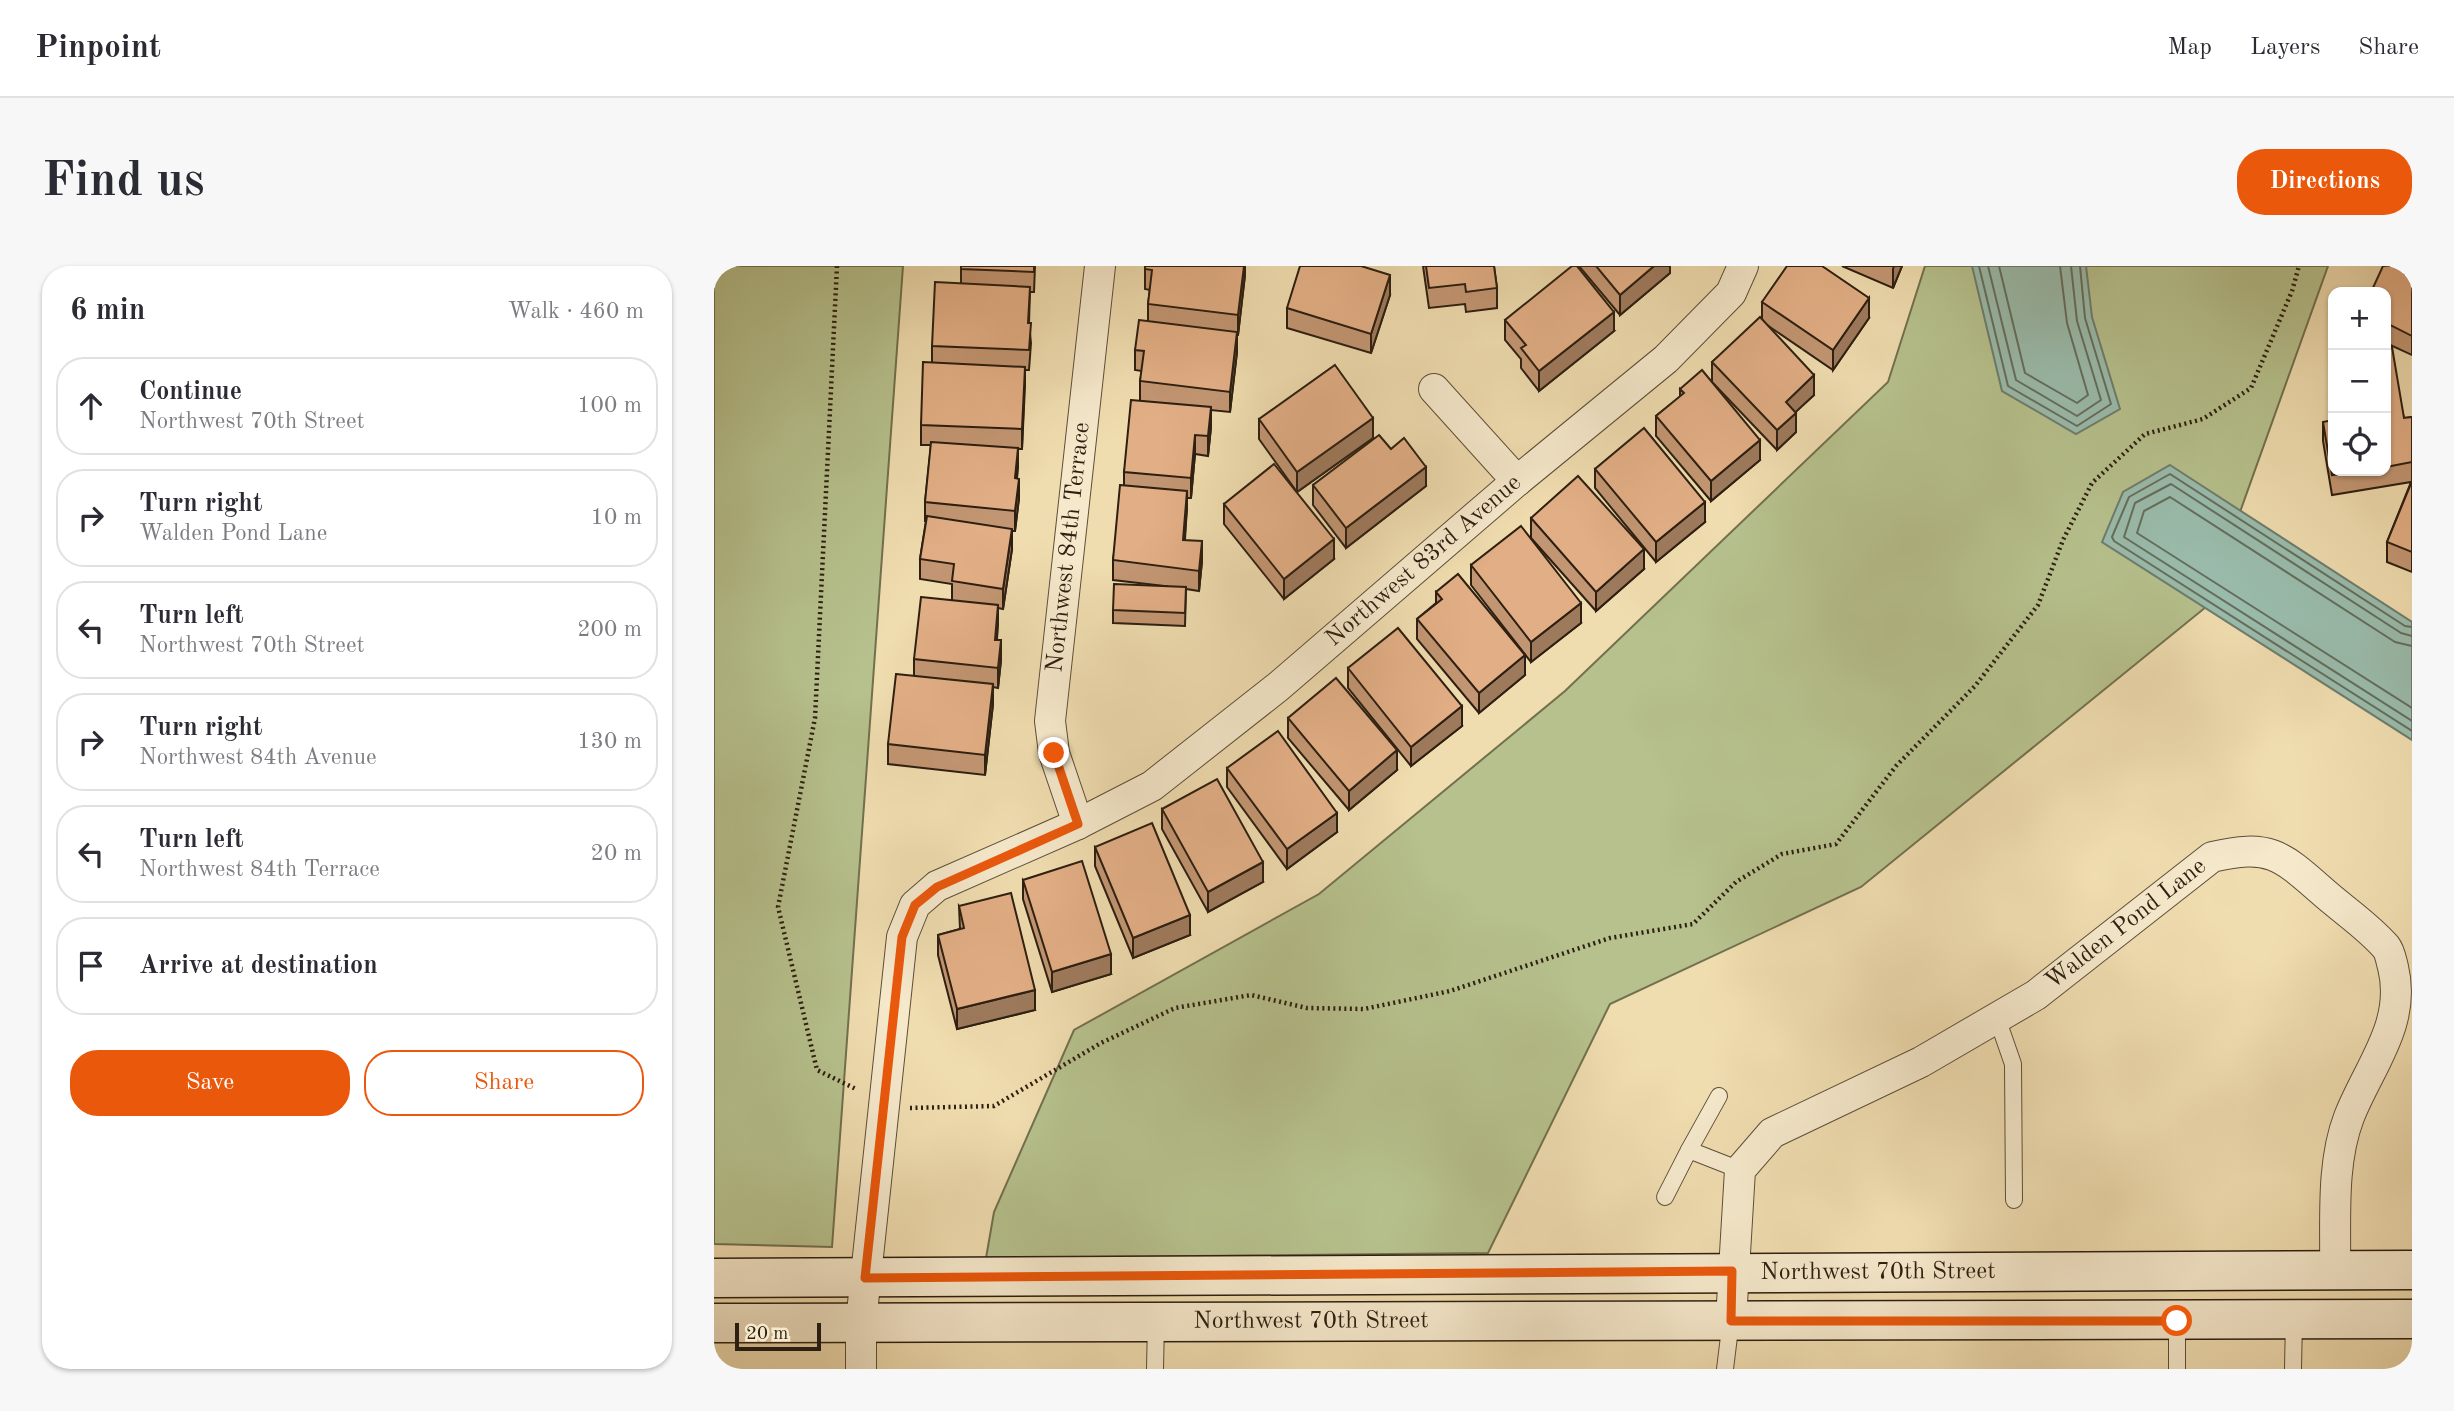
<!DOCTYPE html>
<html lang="en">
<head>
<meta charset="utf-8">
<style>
  body { margin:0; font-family:"Old Standard TT",serif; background:#f7f7f7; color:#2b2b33 }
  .controls { position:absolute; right:21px; top:21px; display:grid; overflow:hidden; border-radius:14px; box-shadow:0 2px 5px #0004 }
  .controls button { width:63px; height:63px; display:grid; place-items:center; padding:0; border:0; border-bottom:2px solid #e1e1e2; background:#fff; color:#2b2b33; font:35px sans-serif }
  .scale { position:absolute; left:21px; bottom:18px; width:86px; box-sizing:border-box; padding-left:7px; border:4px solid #2d1f11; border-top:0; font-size:19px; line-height:24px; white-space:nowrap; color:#2d1f11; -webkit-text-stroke:5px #f5e8cb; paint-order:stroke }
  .stop { position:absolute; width:21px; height:21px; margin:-16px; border:5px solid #ea580c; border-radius:50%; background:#fff }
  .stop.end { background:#ea580c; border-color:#fff; box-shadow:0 2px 7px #0008 }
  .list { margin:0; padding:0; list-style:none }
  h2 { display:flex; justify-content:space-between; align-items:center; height:91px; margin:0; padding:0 28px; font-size:30px }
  h2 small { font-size:23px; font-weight:400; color:#7c7c81 }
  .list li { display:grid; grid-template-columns:46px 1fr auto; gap:21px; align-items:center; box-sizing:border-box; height:98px; margin:0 14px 14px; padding:0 14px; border:2px solid #e1e1e2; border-radius:28px }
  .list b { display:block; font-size:26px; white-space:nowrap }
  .list p { margin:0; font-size:23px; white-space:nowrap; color:#7c7c81 }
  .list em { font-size:23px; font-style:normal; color:#7c7c81 }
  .actions { display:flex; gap:14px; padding:21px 28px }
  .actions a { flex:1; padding:16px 0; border:2px solid #ea580c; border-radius:28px; text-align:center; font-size:24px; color:#ea580c }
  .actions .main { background:#ea580c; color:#fff }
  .icon { flex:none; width:38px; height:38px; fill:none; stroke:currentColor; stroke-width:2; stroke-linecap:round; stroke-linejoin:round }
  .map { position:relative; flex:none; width:1698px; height:1103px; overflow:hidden; border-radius:28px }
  header { display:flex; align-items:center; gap:42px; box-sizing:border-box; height:98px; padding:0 35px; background:#fff; border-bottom:2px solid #e1e1e2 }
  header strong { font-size:33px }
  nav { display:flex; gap:38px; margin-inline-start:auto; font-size:24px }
  .intro { display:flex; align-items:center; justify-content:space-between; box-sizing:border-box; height:168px; padding:0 42px }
  h1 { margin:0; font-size:49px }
  .button { padding:18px 32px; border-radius:28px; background:#ea580c; color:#fff; font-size:24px; font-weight:700 }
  main { display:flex; gap:42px; padding:0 42px }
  aside { flex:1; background:#fff; border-radius:28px; box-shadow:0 2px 5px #0004 }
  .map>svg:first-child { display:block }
  .green { fill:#b6c18d; stroke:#72704f; stroke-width:2 }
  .water { fill:#9abcac; stroke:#6e7d6e; stroke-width:2 }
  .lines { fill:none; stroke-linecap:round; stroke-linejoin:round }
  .shore { stroke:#646e5e; stroke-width:2 }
  .lane-casing { stroke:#5e4e38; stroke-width:18 }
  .street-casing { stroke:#5e4e38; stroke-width:32 }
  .secondary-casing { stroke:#2d1f11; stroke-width:41 }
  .path { stroke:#2d1f11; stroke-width:4.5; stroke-dasharray:2 3.5; stroke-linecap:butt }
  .lane { stroke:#f5e8cb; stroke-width:16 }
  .street { stroke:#f5e8cb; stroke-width:30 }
  .secondary { stroke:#f5e8cb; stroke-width:38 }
  .wall { fill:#c29672; stroke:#2d1f11; stroke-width:2 }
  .shaded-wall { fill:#9e7a5d; stroke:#2d1f11; stroke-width:2 }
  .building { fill:#e2ae85; stroke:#2d1f11; stroke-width:2 }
  .route { stroke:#ea580c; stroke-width:9 }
  .labels { text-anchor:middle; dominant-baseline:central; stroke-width:5; stroke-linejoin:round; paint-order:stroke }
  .street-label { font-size:24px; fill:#2d1f11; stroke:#f5e8cb }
</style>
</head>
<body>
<header>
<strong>Pinpoint</strong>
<nav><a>Map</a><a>Layers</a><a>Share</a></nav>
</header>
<div class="intro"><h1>Find us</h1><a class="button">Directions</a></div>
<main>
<aside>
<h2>6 min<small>Walk · 460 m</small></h2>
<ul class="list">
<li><svg class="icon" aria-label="ahead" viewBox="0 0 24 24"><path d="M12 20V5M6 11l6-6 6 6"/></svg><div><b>Continue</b><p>Northwest 70th Street</p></div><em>100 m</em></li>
<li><svg class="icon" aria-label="right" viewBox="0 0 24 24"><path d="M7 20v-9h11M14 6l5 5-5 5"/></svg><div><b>Turn right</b><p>Walden Pond Lane</p></div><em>10 m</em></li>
<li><svg class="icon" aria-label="left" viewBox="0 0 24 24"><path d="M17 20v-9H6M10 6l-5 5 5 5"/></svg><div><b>Turn left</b><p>Northwest 70th Street</p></div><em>200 m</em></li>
<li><svg class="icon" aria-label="right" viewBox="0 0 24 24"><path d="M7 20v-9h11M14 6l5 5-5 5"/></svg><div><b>Turn right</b><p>Northwest 84th Avenue</p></div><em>130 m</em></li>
<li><svg class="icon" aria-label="left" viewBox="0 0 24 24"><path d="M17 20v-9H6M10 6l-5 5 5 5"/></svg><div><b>Turn left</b><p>Northwest 84th Terrace</p></div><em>20 m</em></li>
<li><svg class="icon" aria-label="arrive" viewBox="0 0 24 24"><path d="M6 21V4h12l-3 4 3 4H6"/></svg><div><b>Arrive at destination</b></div></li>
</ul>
<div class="actions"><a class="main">Save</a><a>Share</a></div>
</aside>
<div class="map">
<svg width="1698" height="1103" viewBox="0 0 1698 1103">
  <rect width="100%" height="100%" fill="#efdcaf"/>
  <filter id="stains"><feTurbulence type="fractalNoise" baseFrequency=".00286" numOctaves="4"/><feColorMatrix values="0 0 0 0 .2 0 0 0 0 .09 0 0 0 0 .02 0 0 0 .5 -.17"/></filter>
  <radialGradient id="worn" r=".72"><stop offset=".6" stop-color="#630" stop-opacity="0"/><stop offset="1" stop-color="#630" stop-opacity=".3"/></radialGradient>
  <g class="green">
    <polygon points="0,0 189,0 118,981 0,978"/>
    <polygon points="1211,0 1614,0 1492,341 1147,621 896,738 774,987 272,992 280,946 360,764 605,628 851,425 1174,116"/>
  </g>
  <g class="water">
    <polygon points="1258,0 1372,0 1378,51 1406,143 1362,168 1288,125"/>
    <polygon points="1456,199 1698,356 1698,474 1388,276 1409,226"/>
  </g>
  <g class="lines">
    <g class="shore">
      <polyline points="1265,0 1294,120 1363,160 1397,138 1371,52 1366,0"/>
      <polyline points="1274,0 1302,114 1363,150 1387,134 1363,55 1357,0"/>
      <polyline points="1285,0 1311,107 1363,137 1374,129 1353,57 1346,0"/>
      <polyline points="1698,361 1691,360 1456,208 1415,231 1398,271 1400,275 1698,465"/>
      <polyline points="1698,370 1687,367 1457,218 1421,237 1410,271 1698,455"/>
      <polyline points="1698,380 1681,376 1456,231 1430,245 1423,267 1698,442"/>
    </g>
    <g class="lane-casing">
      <g id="lane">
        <polyline points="1283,752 1299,798 1300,934"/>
        <polyline points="1005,830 975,884 1026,904"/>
        <polyline points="951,931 975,884"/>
        <polyline points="441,1103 442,1056"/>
        <polyline points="1011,1103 1017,1054"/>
        <polyline points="1463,1103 1463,1054"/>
        <polyline points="1579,1103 1580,1053"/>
      </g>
    </g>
    <g class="street-casing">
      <g id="street">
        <polyline points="720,123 803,215"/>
        <path id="s1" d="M364 558 340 487 336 455 386 0"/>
        <path id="s2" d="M1017 1054 1026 904 1058 867 1207 796 1322 729 1498 591C1555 578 1566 588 1608 625 1628 643 1654 660 1672 681 1676 686 1677 694 1679 701 1693 758 1655 800 1635 851 1617 898 1622 954 1621 1004"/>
        <path id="s3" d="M147 1103V1056L188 671 201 639 223 620 364 558 438 520 565 420 803 215 952 93 1017 27 1029 0"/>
      </g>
    </g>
    <g class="secondary-casing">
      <g id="secondary">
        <path id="s4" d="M0 1012 1698 1004"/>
        <path id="s5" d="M0 1057 1698 1053"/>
      </g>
    </g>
    <g class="path">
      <polyline points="123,0 101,452 64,641 103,804 142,823"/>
      <polyline points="196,842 280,840 387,777 461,742 537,729 593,742 650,743 736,725 896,672 979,658 1022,616 1068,588 1122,578 1182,500 1261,420 1324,339 1349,274 1378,217 1431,168 1489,153 1537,122 1578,25 1585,0"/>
    </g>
    <use href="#lane" class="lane"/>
    <use href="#street" class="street"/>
    <use href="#secondary" class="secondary"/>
  </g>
  <g class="wall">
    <polygon points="247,0 321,0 320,26 316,26 315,57 317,77 315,104 311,104 308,183 304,183 303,212 305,232 301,265 298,265 298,283 289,343 284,342 283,374 287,394 284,422 279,421 279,438 271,509 174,498 174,478 200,410 200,393 238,334 238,318 206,313 206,293 212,255 211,255 211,236 217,179 207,179 207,159 218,96 218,80 247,18"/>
    <polygon points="531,0 531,9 524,69 523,69 523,86 516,146 497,144 497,161 494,190 481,188 477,232 473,232 471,274 488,295 485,325 472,323 471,360 399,357 399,344 451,320 399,314 399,294 410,219 410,206 426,135 426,115 428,105 421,104 421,84 434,55 434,38 436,24 431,23 431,3"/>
    <polygon points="709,0 780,0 783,22 783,42 752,46 751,38 715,42"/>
    <polygon points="865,0 956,0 956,7 906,49"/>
    <polygon points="1128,0 1188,0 1179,22"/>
    <polygon points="1698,0 1698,89 1672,77 1672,26"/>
    <polygon points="676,29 657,87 573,62 573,42"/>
    <polygon points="1048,36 1155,52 1119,104 1053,59 1100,129 1081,146 1082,166 1063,184 998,116 998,96 1048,54"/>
    <polygon points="791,54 900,65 825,125 807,102 807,93 791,74"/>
    <polygon points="1672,82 1690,152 1698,151 1698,306 1673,296 1673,276 1697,216 1618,229 1609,175 1609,156 1619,205 1672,205"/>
    <polygon points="1617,91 1619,91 1619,124 1617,111"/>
    <polygon points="966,123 1046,194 997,235 942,170 942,150 966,131"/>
    <polygon points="545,153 659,172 583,226 545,173"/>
    <polygon points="677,183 712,220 632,282 599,239 599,219"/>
    <polygon points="881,203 991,256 942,296 881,222"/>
    <polygon points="510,238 620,293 570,333 510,258"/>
    <polygon points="817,252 930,303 882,345 817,272"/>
    <polygon points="757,299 867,357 817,396 757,319"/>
    <polygon points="722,326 811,409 765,447 703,373 703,353 722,337"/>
    <polygon points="634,402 748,460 697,500 634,422"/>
    <polygon points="574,452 683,504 635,544 574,472"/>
    <polygon points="513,502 623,566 573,603 513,521"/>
    <polygon points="448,543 549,616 494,646 448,563"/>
    <polygon points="381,581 476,669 419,692 381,600"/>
    <polygon points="309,614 397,708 338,726 309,633"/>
    <polygon points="245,640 321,744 243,763 224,689 224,669 246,663"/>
  </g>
  <g class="shaded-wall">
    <polygon points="530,0 531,0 531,9 524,69 524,49"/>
    <polygon points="940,0 956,0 956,7 906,49 906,29"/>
    <polygon points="1180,0 1188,0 1179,22 1179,3"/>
    <polygon points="676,9 676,29 657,87 657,68"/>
    <polygon points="1155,32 1155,52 1119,104 1119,84"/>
    <polygon points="900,46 900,65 825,125 825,105"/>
    <polygon points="523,66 523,86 516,146 516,126"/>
    <polygon points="311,101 311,120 308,183 308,163"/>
    <polygon points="1100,109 1100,129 1072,155 1072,136"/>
    <polygon points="497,141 497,161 494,190 494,170"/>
    <polygon points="1082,147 1082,166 1063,184 1063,164"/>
    <polygon points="659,152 659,172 583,226 583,206"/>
    <polygon points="481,169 481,188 477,232 477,212"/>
    <polygon points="1046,174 1046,194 997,235 997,215"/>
    <polygon points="304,182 304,202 301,232 301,212"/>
    <polygon points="712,201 712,220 632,282 632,262"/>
    <polygon points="305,213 305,232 301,265 301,245"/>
    <polygon points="473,225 473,244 469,294 469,274"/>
    <polygon points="991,236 991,256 942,296 942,276"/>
    <polygon points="298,263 298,283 289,343 289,323"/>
    <polygon points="620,273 620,293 570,333 570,313"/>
    <polygon points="488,275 488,295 485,325 485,305"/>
    <polygon points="930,283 930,303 882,345 882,326"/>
    <polygon points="867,337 867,357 817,396 817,376"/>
    <polygon points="284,339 284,359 281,394 281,374"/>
    <polygon points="287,374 287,394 284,422 284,402"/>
    <polygon points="811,389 811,409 765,447 765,427"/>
    <polygon points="279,418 279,438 271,509 271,489"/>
    <polygon points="748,440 748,460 697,500 697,481"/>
    <polygon points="683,484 683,504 635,544 635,525"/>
    <polygon points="623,547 623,566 573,603 573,583"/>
    <polygon points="549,596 549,616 494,646 494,626"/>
    <polygon points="476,649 476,669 419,692 419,672"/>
    <polygon points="397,688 397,708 338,726 338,706"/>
    <polygon points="321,724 321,744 243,763 243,743"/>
  </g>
  <g class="building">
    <polygon points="247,0 320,0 320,6 247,3"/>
    <polygon points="431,0 530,0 524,49 434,38 438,4 431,3"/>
    <polygon points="586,0 647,0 676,9 657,68 573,42"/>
    <polygon points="712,0 780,0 783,22 752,26 751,18 715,22"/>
    <polygon points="858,0 863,0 900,46 825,105 807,82 812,79 791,54"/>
    <polygon points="882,0 940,0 906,29"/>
    <polygon points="1073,0 1108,0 1155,32 1119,84 1048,36"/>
    <polygon points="1669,0 1698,0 1698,70 1672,57 1672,26 1657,26"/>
    <polygon points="221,16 316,21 314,57 317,57 315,84 218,80"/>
    <polygon points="1046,51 1100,109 1072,136 1082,147 1063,164 998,96"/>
    <polygon points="425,54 523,66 516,126 426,115 430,85 421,84"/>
    <polygon points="1678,81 1690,152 1698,151 1698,196 1672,201 1672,82"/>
    <polygon points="209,96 311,101 308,163 207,159"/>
    <polygon points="621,99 659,152 583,206 545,153"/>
    <polygon points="988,104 1046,174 997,215 942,150 970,127 966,123"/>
    <polygon points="417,134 497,141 494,170 481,169 477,212 410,206"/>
    <polygon points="1619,154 1619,205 1646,205 1618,209 1609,156"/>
    <polygon points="930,162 991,236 942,276 881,203"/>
    <polygon points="665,169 677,183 690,172 712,201 632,262 599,219"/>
    <polygon points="217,176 304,182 301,212 305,213 301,245 211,236"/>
    <polygon points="560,198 620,273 570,313 510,238"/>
    <polygon points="864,210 930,283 882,326 817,252"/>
    <polygon points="1698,215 1698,286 1673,276"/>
    <polygon points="406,219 473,225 469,274 488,275 485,305 399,294"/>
    <polygon points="213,250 298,263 289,323 238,315 240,298 206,293"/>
    <polygon points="807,260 867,337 817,376 757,299"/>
    <polygon points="744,308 811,389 765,427 703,353 728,333 722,326"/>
    <polygon points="400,318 472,321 471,347 399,344"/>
    <polygon points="207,331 284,339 281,374 287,374 284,402 200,393"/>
    <polygon points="684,362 748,440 697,481 634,402"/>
    <polygon points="182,408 279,418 271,489 174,478"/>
    <polygon points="622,412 683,484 635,525 574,452"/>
    <polygon points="564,465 623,547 573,583 513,502"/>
    <polygon points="503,513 549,596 494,626 448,543"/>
    <polygon points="438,557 476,649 419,672 381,581"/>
    <polygon points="368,595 397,688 338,706 309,614"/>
    <polygon points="297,627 321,724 243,743 224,669 250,662 245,640"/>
  </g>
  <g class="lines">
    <polyline class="route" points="340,487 364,558 223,621 201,639 188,671 151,1012 1018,1005 1017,1055 1463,1055"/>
  </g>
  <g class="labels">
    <g class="street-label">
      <text stroke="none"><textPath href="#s1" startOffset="282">Northwest 84th Terrace</textPath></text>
      <text stroke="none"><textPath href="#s3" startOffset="1088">Northwest 83rd Avenue</textPath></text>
      <text stroke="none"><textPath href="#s2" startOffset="612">Walden Pond Lane</textPath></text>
      <text stroke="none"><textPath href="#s4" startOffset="1164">Northwest 70th Street</textPath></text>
      <text stroke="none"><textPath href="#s5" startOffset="597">Northwest 70th Street</textPath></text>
    </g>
  </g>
  <rect width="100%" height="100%" filter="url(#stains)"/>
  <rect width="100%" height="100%" fill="url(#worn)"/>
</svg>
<div class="controls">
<button>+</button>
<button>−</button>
<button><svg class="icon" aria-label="locate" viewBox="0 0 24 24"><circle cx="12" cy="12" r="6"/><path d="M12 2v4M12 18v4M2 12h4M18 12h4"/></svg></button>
</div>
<div class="scale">20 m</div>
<div class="stop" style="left:1463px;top:1055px"></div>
<div class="stop end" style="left:340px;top:487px"></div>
</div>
</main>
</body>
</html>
